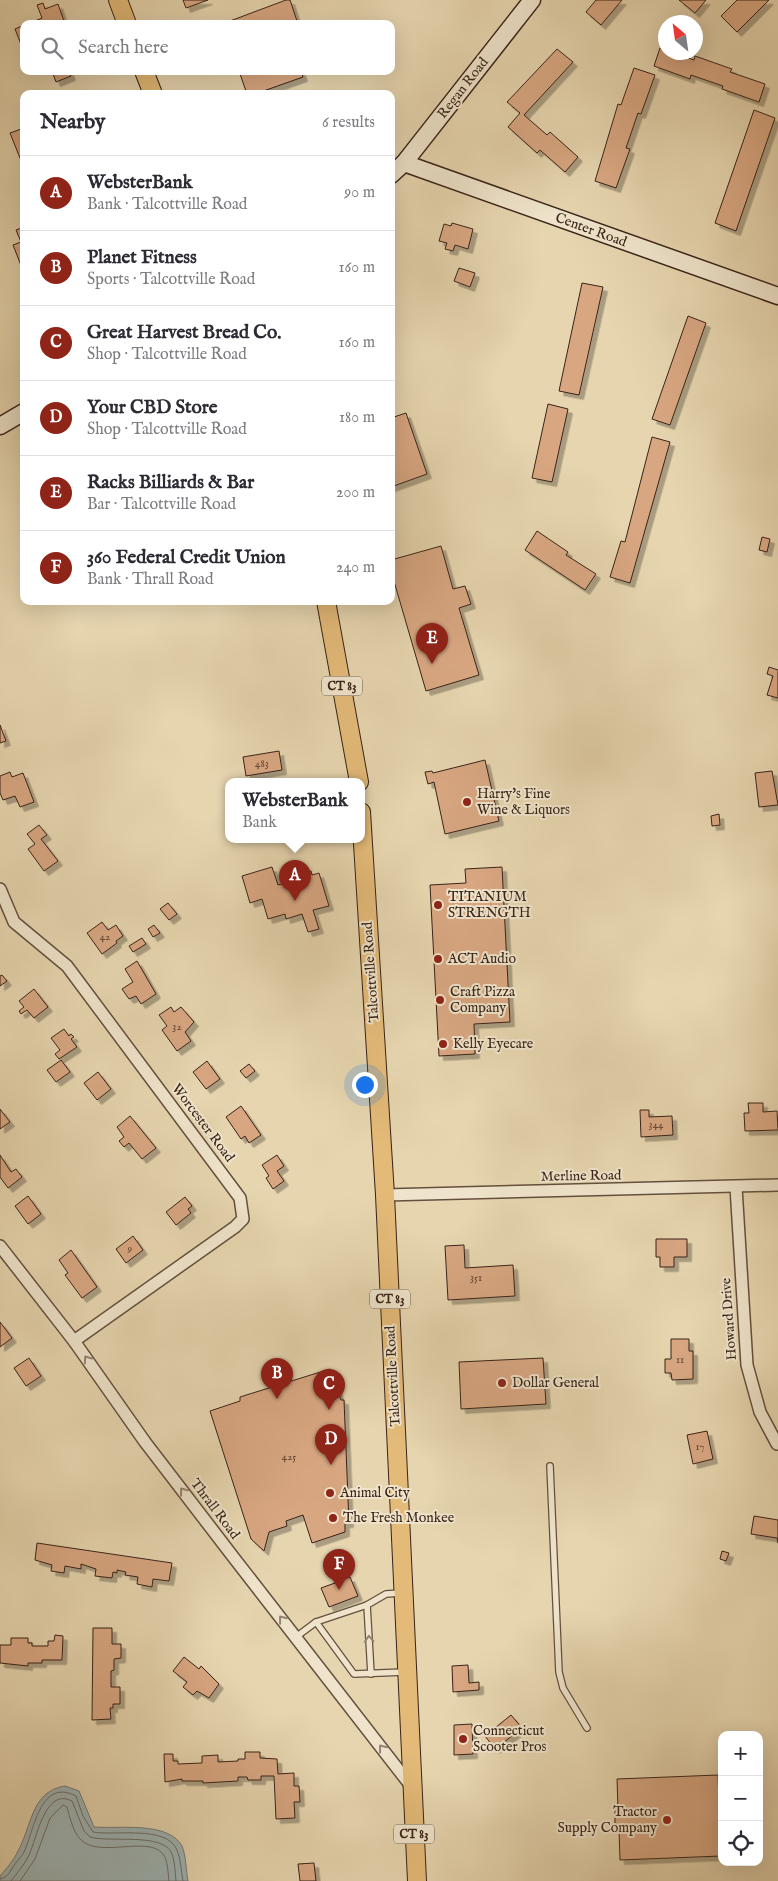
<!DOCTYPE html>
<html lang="en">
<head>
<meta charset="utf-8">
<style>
  body { margin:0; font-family:"IM FELL English",serif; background:#f2f2f3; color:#2b2b33 }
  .controls { position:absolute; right:15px; bottom:15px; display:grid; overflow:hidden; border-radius:10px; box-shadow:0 5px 20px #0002 }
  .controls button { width:45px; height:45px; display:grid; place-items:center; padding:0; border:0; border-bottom:1px solid #e1e1e2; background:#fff; color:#2b2b33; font:25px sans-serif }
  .compass { position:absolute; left:658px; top:15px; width:45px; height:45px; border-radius:50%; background:#fff; box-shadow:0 5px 20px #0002; rotate:331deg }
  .you { position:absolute; left:364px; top:1084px; width:18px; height:18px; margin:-12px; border:4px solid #fff; border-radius:50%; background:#1a73e8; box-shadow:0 0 0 8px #1a73e833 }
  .badge { display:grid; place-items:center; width:32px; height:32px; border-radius:50%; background:#8f2418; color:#fff; font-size:16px; font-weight:700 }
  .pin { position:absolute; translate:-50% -41px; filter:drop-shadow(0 1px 2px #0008) }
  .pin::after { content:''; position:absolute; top:26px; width:18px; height:15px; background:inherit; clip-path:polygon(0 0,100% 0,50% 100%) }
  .popup { position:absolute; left:225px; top:778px; width:140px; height:65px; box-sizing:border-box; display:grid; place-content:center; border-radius:10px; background:#fff; filter:drop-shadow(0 1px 4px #0005); font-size:16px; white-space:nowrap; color:#7c7c81 }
  .popup b { font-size:19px; color:#2b2b33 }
  .popup::after { content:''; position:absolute; left:50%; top:100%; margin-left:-10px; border:10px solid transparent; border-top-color:#fff }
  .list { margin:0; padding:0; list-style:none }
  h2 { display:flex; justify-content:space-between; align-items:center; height:65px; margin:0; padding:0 20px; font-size:21px }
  h2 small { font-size:16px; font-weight:400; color:#7c7c81 }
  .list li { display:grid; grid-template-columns:32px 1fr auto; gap:15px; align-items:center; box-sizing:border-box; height:75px; padding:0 20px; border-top:1px solid #e1e1e2 }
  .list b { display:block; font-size:19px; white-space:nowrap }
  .list p { margin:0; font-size:16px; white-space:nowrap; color:#7c7c81 }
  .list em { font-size:16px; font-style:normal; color:#7c7c81 }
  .icon { flex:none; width:28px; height:28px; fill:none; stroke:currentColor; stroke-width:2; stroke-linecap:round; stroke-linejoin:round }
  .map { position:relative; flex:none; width:778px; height:1881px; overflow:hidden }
  .search { position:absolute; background:#fff; box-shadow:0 5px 20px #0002; left:20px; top:20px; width:375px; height:55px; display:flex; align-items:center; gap:12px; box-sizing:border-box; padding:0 18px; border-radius:10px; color:#7c7c81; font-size:19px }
  .panel { position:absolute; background:#fff; box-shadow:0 5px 20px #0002; left:20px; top:90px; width:375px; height:515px; border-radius:10px }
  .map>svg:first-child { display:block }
  .water { fill:#9db5b7; stroke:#757b77 }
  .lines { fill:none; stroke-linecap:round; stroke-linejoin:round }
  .shore { stroke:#6b6c68; stroke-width:1 }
  .building { fill:#d8a782; stroke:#392318; filter:url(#shadow) }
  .lane-casing { stroke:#64503e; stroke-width:8 }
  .street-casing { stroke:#64503e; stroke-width:14 }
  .secondary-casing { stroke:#392318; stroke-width:19 }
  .primary-casing { stroke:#392318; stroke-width:20 }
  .lane { stroke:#efe4cb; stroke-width:5.5 }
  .street { stroke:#efe4cb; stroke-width:11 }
  .secondary { stroke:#efe4cb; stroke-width:16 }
  .primary { stroke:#e3ba78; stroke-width:18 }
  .oneway { stroke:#948472 }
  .poi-dot { fill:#8f2418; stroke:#efe4cb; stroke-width:2 }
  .labels { text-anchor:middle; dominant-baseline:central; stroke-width:4; stroke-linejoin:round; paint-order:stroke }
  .number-label { font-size:11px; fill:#614432 }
  .shield { fill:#efe4cb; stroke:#705d4e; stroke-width:1 }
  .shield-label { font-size:12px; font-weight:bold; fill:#392318 }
  .street-label { font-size:14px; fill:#392318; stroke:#efe4cb }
  .poi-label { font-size:14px; fill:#392318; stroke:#efe4cb; text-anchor:start }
</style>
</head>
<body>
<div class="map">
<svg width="778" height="1881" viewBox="0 0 778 1881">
  <defs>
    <filter id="shadow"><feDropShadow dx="4.5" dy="4.5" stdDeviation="0" flood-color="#0004"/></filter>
  </defs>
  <rect width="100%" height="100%" fill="#e6d5af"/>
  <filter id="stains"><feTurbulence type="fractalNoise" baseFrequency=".004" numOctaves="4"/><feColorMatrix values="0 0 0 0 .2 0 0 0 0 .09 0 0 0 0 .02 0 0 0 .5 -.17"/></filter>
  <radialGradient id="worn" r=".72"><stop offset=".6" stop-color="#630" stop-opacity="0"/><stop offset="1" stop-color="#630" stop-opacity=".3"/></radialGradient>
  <path class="water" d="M65 1786 79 1791 94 1827C119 1829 168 1821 182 1846 186 1855 186 1871 188 1881H0V1876C6 1869 14 1860 18 1851 32 1826 31 1791 65 1786Z"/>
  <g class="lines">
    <g class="shore">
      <path d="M0 1879C7 1878 10 1872 13 1867 16 1862 20 1858 23 1854 34 1833 39 1777 76 1796L83 1816 93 1832C115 1836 167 1825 177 1850 181 1859 181 1872 183 1881"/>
      <path d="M11 1881C17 1873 25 1864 29 1855 37 1838 45 1787 72 1801L84 1831 90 1837C110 1843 164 1832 172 1854 175 1862 175 1872 176 1881"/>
      <path d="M20 1881 35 1859 50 1818 63 1805 67 1807C70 1818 73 1831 80 1839 98 1859 148 1835 163 1854 168 1860 168 1874 169 1881"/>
    </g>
  </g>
  <g class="building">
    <polygon points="183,0 208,0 186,8"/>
    <polygon points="286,0 290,0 298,24 222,24"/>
    <polygon points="596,0 622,0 601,25 586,12"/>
    <polygon points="679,0 706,0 695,13"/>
    <polygon points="737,0 769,0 737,32 721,16"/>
    <polygon points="43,3 45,9 58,4 65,24 28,24 42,18 37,5"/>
    <polygon points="24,25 24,52 15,29"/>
    <polygon points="660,48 666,50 666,52 673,52 694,60 695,56 732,69 730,72 765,84 759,102 722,89 723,86 691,75 690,79 654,66"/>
    <polygon points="557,49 573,62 524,115 547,135 550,132 578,157 565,172 540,150 537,153 508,127 520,113 507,102"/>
    <polygon points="634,68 655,75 641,114 638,113 626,148 630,149 616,188 595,181 618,104 621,105"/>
    <polygon points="52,71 69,71 71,76 56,82"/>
    <polygon points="239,71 301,71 303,77 255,94 247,94"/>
    <polygon points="754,110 775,118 736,231 715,223"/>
    <polygon points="24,128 24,168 10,133"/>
    <polygon points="452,223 473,229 468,249 455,245 453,251 445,249 447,243 439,241 444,224 451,226"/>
    <polygon points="24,227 24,273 13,245 21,242 16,230"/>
    <polygon points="459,268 475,273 470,287 454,281"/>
    <polygon points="582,283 603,287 579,395 559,391"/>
    <polygon points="688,316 706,323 670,425 652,419"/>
    <polygon points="548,404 568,409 552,482 532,478"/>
    <polygon points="406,413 427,474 391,487 391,418"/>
    <polygon points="652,437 670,442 630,583 610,577 621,541 625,542"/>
    <polygon points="537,531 568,552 566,555 596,574 585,590 525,550"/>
    <polygon points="762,537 770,539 767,552 759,550"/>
    <polygon points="441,546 453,589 465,586 471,604 459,608 479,675 426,691 391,571 391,560"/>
    <polygon points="769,667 778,670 778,698 767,695 773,676 767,674"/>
    <polygon points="0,725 6,741 0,743"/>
    <polygon points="279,751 282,770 246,776 243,757"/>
    <polygon points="485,760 499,821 445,834 434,782 428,784 425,772 432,771 433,773"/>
    <polygon points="772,771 778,805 759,807 755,773"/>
    <polygon points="10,772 12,777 23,773 34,802 20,807 15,796 3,800 0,793 0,776"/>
    <polygon points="719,814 720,825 712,826 711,816"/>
    <polygon points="39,825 47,835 41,839 58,861 44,871 28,849 35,844 27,834"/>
    <polygon points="272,867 278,885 300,879 299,874 311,871 312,875 319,873 329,906 313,910 319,929 308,932 302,914 286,919 285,914 268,919 262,899 250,903 242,876"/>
    <polygon points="502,867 510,1022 474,1024 475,1054 439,1056 430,885 466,883 465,869"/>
    <polygon points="168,903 177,914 169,920 160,909"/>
    <polygon points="102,922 108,930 116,925 123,936 116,941 117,943 102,954 87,933"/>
    <polygon points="154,925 160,933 153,937 148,929"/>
    <polygon points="142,938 146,944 133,952 129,946"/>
    <polygon points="137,961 156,994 141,1004 136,996 129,999 122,989 133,982 125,969"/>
    <polygon points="2,975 7,981 0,986 0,976"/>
    <polygon points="34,989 48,1007 34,1018 27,1010 21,1014 19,1011 24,1007 19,1001"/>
    <polygon points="171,1007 174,1012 181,1007 194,1022 185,1032 191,1041 177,1051 162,1030 167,1026 159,1015"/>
    <polygon points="64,1029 69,1036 71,1034 74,1037 71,1039 77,1047 59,1059 55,1054 60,1050 51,1038"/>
    <polygon points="61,1060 70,1072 56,1082 47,1070"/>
    <polygon points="207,1061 220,1079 206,1089 193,1072"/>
    <polygon points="249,1064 255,1071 246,1078 240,1071"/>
    <polygon points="98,1072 111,1089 97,1100 84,1083"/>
    <polygon points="748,1103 763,1103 763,1112 777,1111 778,1130 745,1131 744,1113 749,1113"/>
    <polygon points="241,1106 261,1135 249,1143 245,1136 241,1139 226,1117"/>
    <polygon points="0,1109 10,1122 0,1129"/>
    <polygon points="640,1110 649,1110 649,1117 672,1116 673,1135 641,1137"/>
    <polygon points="130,1116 156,1148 142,1159 129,1143 124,1147 119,1141 124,1137 117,1127"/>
    <polygon points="0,1155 11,1172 16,1169 22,1177 8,1188 0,1177"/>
    <polygon points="277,1155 284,1166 277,1171 284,1181 273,1189 266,1178 269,1176 262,1165"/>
    <polygon points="28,1196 41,1214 28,1224 15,1206"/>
    <polygon points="185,1197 192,1206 188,1209 191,1213 176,1225 166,1212"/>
    <polygon points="133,1236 143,1250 126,1263 116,1249"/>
    <polygon points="656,1239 687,1239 687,1257 674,1257 674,1267 660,1267 660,1257 656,1257"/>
    <polygon points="464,1245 465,1268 513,1265 515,1296 448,1300 445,1246"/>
    <polygon points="71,1250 97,1287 82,1298 65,1275 68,1273 59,1260"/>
    <polygon points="0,1322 12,1338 0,1347"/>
    <polygon points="671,1339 689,1339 689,1351 693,1351 693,1379 672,1380 671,1373 665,1373 665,1359 671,1359"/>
    <polygon points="29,1358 41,1376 26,1386 14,1368"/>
    <polygon points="543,1358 546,1404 461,1409 459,1362"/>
    <polygon points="330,1369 341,1400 344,1400 349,1523 345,1523 345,1532 312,1543 303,1515 286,1521 287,1526 269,1532 264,1551 251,1539 210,1411 240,1401 240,1397"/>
    <polygon points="707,1431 713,1459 693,1464 687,1435"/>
    <polygon points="754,1516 778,1520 778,1543 777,1538 751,1534"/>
    <polygon points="37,1543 172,1563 169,1581 153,1579 152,1587 137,1584 138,1577 125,1575 126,1572 117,1570 117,1573 113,1572 112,1578 95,1576 96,1569 81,1564 81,1569 65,1566 64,1573 51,1571 52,1565 35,1560"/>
    <polygon points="722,1551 729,1553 726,1561 720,1559"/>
    <polygon points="341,1572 344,1579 350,1577 358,1596 329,1607 321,1588 335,1583 332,1575"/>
    <polygon points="93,1628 112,1628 112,1644 121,1644 121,1658 114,1659 114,1670 111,1671 111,1687 120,1687 120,1704 113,1704 113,1708 110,1708 111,1719 92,1720"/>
    <polygon points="55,1635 63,1636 62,1660 42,1660 42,1663 28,1663 28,1666 0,1663 0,1645 11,1645 11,1638 28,1638 28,1643 32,1643 32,1646 48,1646 48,1641 54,1641"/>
    <polygon points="184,1657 199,1669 201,1666 219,1684 209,1698 197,1691 193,1695 183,1687 187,1682 173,1671"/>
    <polygon points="468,1665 469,1683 479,1682 479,1690 453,1692 452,1666"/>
    <polygon points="511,1715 522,1728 495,1749 485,1736"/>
    <polygon points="472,1724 473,1754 454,1755 454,1725"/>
    <polygon points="245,1752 260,1752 260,1758 277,1759 278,1774 294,1773 294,1786 299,1786 300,1802 294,1802 295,1818 276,1819 274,1776 261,1776 261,1780 248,1780 247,1777 238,1777 238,1781 203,1783 203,1781 182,1781 182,1779 165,1782 164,1754 173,1754 173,1761 178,1761 178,1764 202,1763 202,1756 218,1755 218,1762 238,1761 238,1759 245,1759"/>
    <polygon points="718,1775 721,1856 620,1860 619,1829 615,1830 615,1810 618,1809 617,1779"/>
    <polygon points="314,1863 316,1881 300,1881 298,1864"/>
  </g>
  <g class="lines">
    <g class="lane-casing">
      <g id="lane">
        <polyline points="550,1466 559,1672 563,1688 587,1728"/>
        <polyline points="367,1605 371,1674"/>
        <polyline points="316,1622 354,1674 405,1672"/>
        <polyline points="296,1637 316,1622 367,1605 386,1594 401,1593"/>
      </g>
    </g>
    <g class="street-casing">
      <g id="street">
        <polyline points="0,889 14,922 67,966 240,1198 243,1219 235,1227 74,1341"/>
        <polyline points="736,1187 747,1365 760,1412 777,1444"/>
        <polyline points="385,1195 778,1185"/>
        <polyline points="0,1246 74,1341 145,1442 234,1558 411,1786"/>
      </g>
    </g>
    <g class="secondary-casing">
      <g id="secondary">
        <polyline points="404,163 778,296"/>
        <polyline points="391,175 404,163 532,0"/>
        <polyline points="0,426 24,412"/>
      </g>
    </g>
    <g class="primary-casing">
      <g id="primary">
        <polyline points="118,0 127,24"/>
        <polyline points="144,71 153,94"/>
        <polyline points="326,601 359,782"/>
        <polyline points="361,812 385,1195 417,1881"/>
      </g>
    </g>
    <use href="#lane" class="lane"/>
    <use href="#street" class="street"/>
    <use href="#secondary" class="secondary"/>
    <use href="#primary" class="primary"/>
  </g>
  <defs><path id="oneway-chevron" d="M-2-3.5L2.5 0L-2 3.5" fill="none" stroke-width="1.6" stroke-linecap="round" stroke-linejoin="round" transform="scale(1.25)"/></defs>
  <g class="oneway">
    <use href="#oneway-chevron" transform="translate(87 1359) rotate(-125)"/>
    <use href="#oneway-chevron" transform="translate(183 1491) rotate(-127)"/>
    <use href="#oneway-chevron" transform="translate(282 1619) rotate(-128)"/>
    <use href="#oneway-chevron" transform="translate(369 1639) rotate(-93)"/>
    <use href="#oneway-chevron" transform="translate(382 1748) rotate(-128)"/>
  </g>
  <g class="poi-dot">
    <circle cx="467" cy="802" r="5"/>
    <circle cx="438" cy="905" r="5"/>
    <circle cx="438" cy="959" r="5"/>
    <circle cx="440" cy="1000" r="5"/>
    <circle cx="443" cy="1044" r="5"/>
    <circle cx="502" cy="1383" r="5"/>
    <circle cx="330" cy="1493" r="5"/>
    <circle cx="333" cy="1518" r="5"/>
    <circle cx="463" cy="1739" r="5"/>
    <circle cx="667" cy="1820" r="5"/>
  </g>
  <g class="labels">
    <g class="number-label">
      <text x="262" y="764">483</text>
      <text x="105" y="937">42</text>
      <text x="177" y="1027">32</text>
      <text x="656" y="1125">344</text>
      <text x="130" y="1249">9</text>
      <text x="476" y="1278">351</text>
      <text x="680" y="1360">11</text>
      <text x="700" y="1447">17</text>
      <text x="289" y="1457">425</text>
    </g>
    <g class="shield">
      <rect x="322" y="676.5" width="40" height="19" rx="4"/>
      <rect x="370" y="1289.5" width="40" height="19" rx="4"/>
      <rect x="394" y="1824.5" width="40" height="19" rx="4"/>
    </g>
    <g class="shield-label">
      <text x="342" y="686">CT 83</text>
      <text x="390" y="1299">CT 83</text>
      <text x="414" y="1834">CT 83</text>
    </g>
    <g class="street-label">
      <text transform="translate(463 88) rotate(-52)">Regan Road</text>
      <text transform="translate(591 230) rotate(20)">Center Road</text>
      <text transform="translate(371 972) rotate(-94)">Talcottville Road</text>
      <text transform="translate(203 1123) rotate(53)">Worcester Road</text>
      <text transform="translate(581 1176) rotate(-1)">Merline Road</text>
      <text transform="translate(729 1319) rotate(-94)">Howard Drive</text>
      <text transform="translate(393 1376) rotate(-93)">Talcottville Road</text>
      <text transform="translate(215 1509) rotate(53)">Thrall Road</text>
    </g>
    <g class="poi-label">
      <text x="477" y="794">Harry's Fine<tspan x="477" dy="16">Wine &amp; Liquors</tspan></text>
      <text x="448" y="897">TITANIUM<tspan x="448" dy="16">STRENGTH</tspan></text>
      <text x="448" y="959">ACT Audio</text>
      <text x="450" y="992">Craft Pizza<tspan x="450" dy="16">Company</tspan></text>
      <text x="453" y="1044">Kelly Eyecare</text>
      <text x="512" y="1383">Dollar General</text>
      <text x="340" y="1493">Animal City</text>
      <text x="343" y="1518">The Fresh Monkee</text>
      <text x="473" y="1731">Connecticut<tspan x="473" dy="16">Scooter Pros</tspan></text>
      <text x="657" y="1812" text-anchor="end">Tractor<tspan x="657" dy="16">Supply Company</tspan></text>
    </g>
  </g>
  <rect width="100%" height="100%" filter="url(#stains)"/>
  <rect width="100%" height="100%" fill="url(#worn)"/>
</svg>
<div class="controls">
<button>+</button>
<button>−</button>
<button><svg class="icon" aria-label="locate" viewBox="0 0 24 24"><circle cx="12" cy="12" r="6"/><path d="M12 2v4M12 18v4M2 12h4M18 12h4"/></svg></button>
</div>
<svg class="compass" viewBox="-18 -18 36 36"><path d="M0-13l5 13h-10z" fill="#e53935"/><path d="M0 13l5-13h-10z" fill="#7c7c81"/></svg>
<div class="you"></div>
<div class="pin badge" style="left:295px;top:901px">A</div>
<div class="popup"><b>WebsterBank</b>Bank</div>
<div class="pin badge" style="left:277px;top:1399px">B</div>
<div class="pin badge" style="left:329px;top:1410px">C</div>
<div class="pin badge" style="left:331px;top:1465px">D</div>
<div class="pin badge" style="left:432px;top:664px">E</div>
<div class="pin badge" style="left:339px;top:1590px">F</div>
<div class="search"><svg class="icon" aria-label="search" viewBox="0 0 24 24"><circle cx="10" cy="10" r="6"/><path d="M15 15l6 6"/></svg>Search here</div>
<section class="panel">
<h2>Nearby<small>6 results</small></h2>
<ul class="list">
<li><span class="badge">A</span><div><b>WebsterBank</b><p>Bank · Talcottville Road</p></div><em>90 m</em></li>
<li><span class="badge">B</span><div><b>Planet Fitness</b><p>Sports · Talcottville Road</p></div><em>160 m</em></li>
<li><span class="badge">C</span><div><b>Great Harvest Bread Co.</b><p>Shop · Talcottville Road</p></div><em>160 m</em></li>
<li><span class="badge">D</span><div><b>Your CBD Store</b><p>Shop · Talcottville Road</p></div><em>180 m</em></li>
<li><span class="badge">E</span><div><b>Racks Billiards &amp; Bar</b><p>Bar · Talcottville Road</p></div><em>200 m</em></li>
<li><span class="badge">F</span><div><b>360 Federal Credit Union</b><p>Bank · Thrall Road</p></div><em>240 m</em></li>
</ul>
</section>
</div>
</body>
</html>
